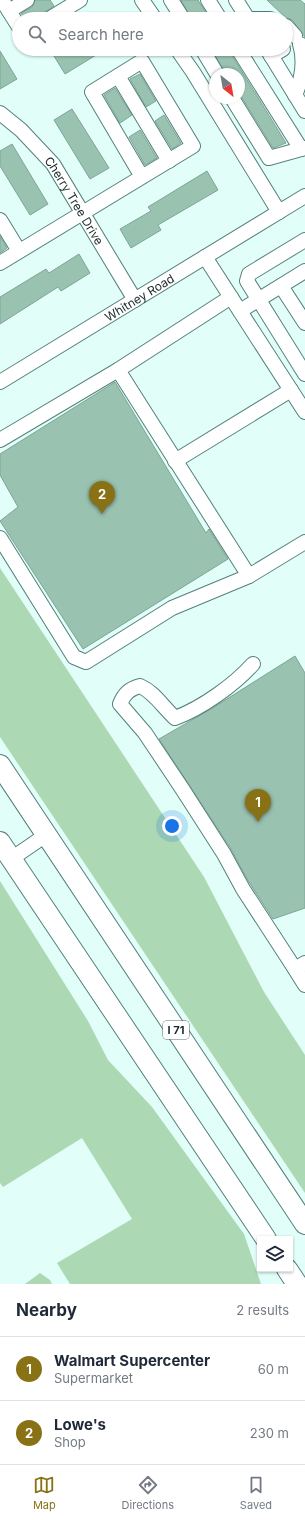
<!DOCTYPE html>
<html lang="en">
<head>
<meta charset="utf-8">
<style>
  body { margin:0; font-family:Inter,sans-serif; background:#f2f2f3; color:#1f2937 }
  .controls { position:absolute; right:12px; bottom:12px; display:grid; overflow:hidden; border-radius:0px; box-shadow:0 1px 3px #0004 }
  .controls button { width:36px; height:36px; display:grid; place-items:center; padding:0; border:0; border-bottom:1px solid #e0e1e3; background:#fff; color:#1f2937; font:20px sans-serif }
  .compass { position:absolute; left:209px; top:68px; width:36px; height:36px; border-radius:50%; background:#fff; box-shadow:0 1px 3px #0004; rotate:149deg }
  .you { position:absolute; left:172px; top:826px; width:14px; height:14px; margin:-10px; border:3px solid #fff; border-radius:50%; background:#1a73e8; box-shadow:0 0 0 6px #1a73e833 }
  .badge { display:grid; place-items:center; width:26px; height:26px; border-radius:50%; background:#897215; color:#fff; font-size:13px; font-weight:700 }
  .pin { position:absolute; translate:-50% -33px; filter:drop-shadow(0 1px 2px #0008) }
  .pin::after { content:''; position:absolute; top:21px; width:14px; height:12px; background:inherit; clip-path:polygon(0 0,100% 0,50% 100%) }
  .list { margin:0; padding:0; list-style:none }
  h2 { display:flex; justify-content:space-between; align-items:center; height:52px; margin:0; padding:0 16px; font-size:17px }
  h2 small { font-size:13px; font-weight:400; color:#747a83 }
  .list li { display:grid; grid-template-columns:26px 1fr auto; gap:12px; align-items:center; box-sizing:border-box; height:64px; padding:0 16px; border-top:1px solid #e0e1e3 }
  .list b { display:block; font-size:15px; white-space:nowrap }
  .list p { margin:0; font-size:13px; white-space:nowrap; color:#747a83 }
  .list em { font-size:13px; font-style:normal; color:#747a83 }
  .icon { flex:none; width:22px; height:22px; fill:none; stroke:currentColor; stroke-width:2; stroke-linecap:round; stroke-linejoin:round }
  .map { position:relative; flex:none; width:305px; height:1284px; overflow:hidden }
  .search { position:absolute; background:#fff; box-shadow:0 1px 3px #0004; left:12px; right:12px; top:12px; height:44px; display:flex; align-items:center; gap:10px; box-sizing:border-box; padding:0 14px; border-radius:22px; color:#747a83; font-size:15px }
  .sheet { height:180px; background:#fff }
  nav { display:flex; justify-content:space-around; align-items:center; box-sizing:border-box; height:56px; border-top:1px solid #e0e1e3; background:#fff; font-size:11px; color:#747a83 }
  nav a { display:grid; justify-items:center; gap:2px }
  nav .on { color:#897215 }
  .map>svg:first-child { display:block }
  .green { fill:#acd8b3 }
  .building { fill:#99c2b1; stroke:#7ea595 }
  .lines { fill:none; stroke-linecap:round; stroke-linejoin:round }
  .minor-casing { stroke:#54817b; stroke-width:16 }
  .highway-casing { stroke:#54817b; stroke-width:22 }
  .minor { stroke:#fff; stroke-width:14 }
  .highway { stroke:#fff; stroke-width:20 }
  .labels { text-anchor:middle; dominant-baseline:central; stroke-width:3.5; stroke-linejoin:round; paint-order:stroke }
  .shield { fill:#fff; stroke:#5d6a68; stroke-width:1 }
  .shield-label { font-size:11px; font-weight:bold; fill:#182a28 }
  .street-label { font-size:12px; fill:#182a28; stroke:#fff }
</style>
</head>
<body>
<div class="map">
<svg width="305" height="1284" viewBox="0 0 305 1284">
  <rect width="100%" height="100%" fill="#e1fef9"/>
  <g class="green">
    <polygon points="0,568 204,877 264,992 305,1055 305,1193 0,737"/>
    <polygon points="0,881 88,1021 108,1060 152,1107 244,1234 261,1284 70,1284 57,1263 132,1219 82,1138 3,1187 0,1183"/>
    <polygon points="40,1273 50,1280 52,1284 25,1284"/>
  </g>
  <g class="building">
    <polygon points="35,0 50,0 54,6 35,19 25,19 21,13 32,7"/>
    <polygon points="181,0 198,0 210,19 191,19"/>
    <polygon points="267,0 300,0 305,4 305,37 292,20 286,18"/>
    <polygon points="65,49 106,49 65,74 54,56"/>
    <polygon points="212,49 228,49 286,143 273,148 239,93 239,74 225,74"/>
    <polygon points="0,51 17,79 0,89"/>
    <polygon points="140,74 156,101 146,107 130,79"/>
    <polygon points="115,88 132,115 120,123 104,95"/>
    <polygon points="72,109 109,168 90,179 54,120"/>
    <polygon points="164,115 181,143 172,149 155,121"/>
    <polygon points="140,130 157,158 145,165 129,137"/>
    <polygon points="12,144 48,204 30,215 0,166 0,151"/>
    <polygon points="207,171 218,190 158,225 161,230 131,248 120,229 151,211 148,207"/>
    <polygon points="0,236 7,248 0,253"/>
    <polygon points="79,254 90,273 61,291 58,287 0,324 0,297 46,269 49,273"/>
    <polygon points="115,382 206,533 209,529 228,559 83,649 0,521 18,507 0,475 0,454"/>
    <polygon points="295,656 305,673 305,908 273,919 247,879 231,849 159,739 211,709"/>
  </g>
  <g class="lines">
    <g class="minor-casing">
      <g id="minor">
        <polyline points="2,0 19,27"/>
        <polyline points="142,0 155,19"/>
        <polyline points="171,0 183,19"/>
        <polyline points="208,0 220,19"/>
        <polyline points="236,0 248,19"/>
        <polyline points="9,11 27,0"/>
        <polyline points="49,19 80,0"/>
        <polyline points="248,19 270,19"/>
        <polyline points="286,26 295,36"/>
        <polyline points="177,49 193,72 279,212"/>
        <polyline points="202,49 217,74"/>
        <polyline points="238,49 301,149"/>
        <polyline points="267,49 305,111"/>
        <polyline points="271,56 283,49"/>
        <polyline points="118,76 169,161"/>
        <path d="M295 95C302 79 305 61 300 44"/>
        <polyline points="232,98 269,158 305,148"/>
        <path id="s1" d="M0 113 21 130 53 164 135 300"/>
        <polyline points="0,220 19,251"/>
        <polyline points="305,240 249,274 247,281 305,374"/>
        <polyline points="205,257 305,412"/>
        <polyline points="0,263 193,146 142,61 92,92 142,177"/>
        <polyline points="281,286 305,323"/>
        <polyline points="231,297 118,370 249,576"/>
        <polyline points="240,311 305,271"/>
        <path id="s2" d="M0 382 305 196"/>
        <polyline points="0,440 118,370"/>
        <polyline points="175,461 291,390"/>
        <polyline points="0,538 74,657 86,662 172,608 249,576 305,542"/>
        <path d="M253 664C234 685 202 708 175 718 163 707 154 692 140 686 129 689 124 694 120 704L145 733 183 790 224 854 243 889 295 969"/>
        <polyline points="11,859 46,835"/>
        <polyline points="305,963 295,969 305,985"/>
      </g>
    </g>
    <g class="highway-casing">
      <g id="highway">
        <polyline points="0,765 305,1224"/>
        <polyline points="0,842 266,1239"/>
        <polyline points="287,1269 297,1284"/>
      </g>
    </g>
    <use href="#minor" class="minor"/>
    <use href="#highway" class="highway"/>
  </g>
  <g class="labels">
    <rect class="shield" x="163" y="1021" width="26" height="18" rx="3"/>
    <g class="shield-label">
      <text x="176" y="1030">I 71</text>
    </g>
    <g class="street-label">
      <text stroke="none"><textPath href="#s1" startOffset="116">Cherry Tree Drive</textPath></text>
      <text stroke="none"><textPath href="#s2" startOffset="163">Whitney Road</textPath></text>
    </g>
  </g>
</svg>
<div class="controls">
<button><svg class="icon" aria-label="layers" viewBox="0 0 24 24"><path d="M12 4l9 5-9 5-9-5zM3 14l9 5 9-5"/></svg></button>
</div>
<svg class="compass" viewBox="-18 -18 36 36"><path d="M0-13l5 13h-10z" fill="#e53935"/><path d="M0 13l5-13h-10z" fill="#747a83"/></svg>
<div class="you"></div>
<div class="pin badge" style="left:258px;top:822px">1</div>
<div class="pin badge" style="left:102px;top:514px">2</div>
<div class="search"><svg class="icon" aria-label="search" viewBox="0 0 24 24"><circle cx="10" cy="10" r="6"/><path d="M15 15l6 6"/></svg>Search here</div>
</div>
<section class="sheet">
<h2>Nearby<small>2 results</small></h2>
<ul class="list">
<li><span class="badge">1</span><div><b>Walmart Supercenter</b><p>Supermarket</p></div><em>60 m</em></li>
<li><span class="badge">2</span><div><b>Lowe's</b><p>Shop</p></div><em>230 m</em></li>
</ul>
</section>
<nav>
<a class="on"><svg class="icon" aria-label="map" viewBox="0 0 24 24"><path d="M3 6l6-2 6 2 6-2v14l-6 2-6-2-6 2zM9 4v14M15 6v14"/></svg>Map</a>
<a><svg class="icon" aria-label="directions" viewBox="0 0 24 24"><path d="M12 3l9 9-9 9-9-9zM9 14v-3h6M13 9l2 2-2 2"/></svg>Directions</a>
<a><svg class="icon" aria-label="saved" viewBox="0 0 24 24"><path d="M7 4h10v16l-5-4-5 4z"/></svg>Saved</a>
</nav>
</body>
</html>
